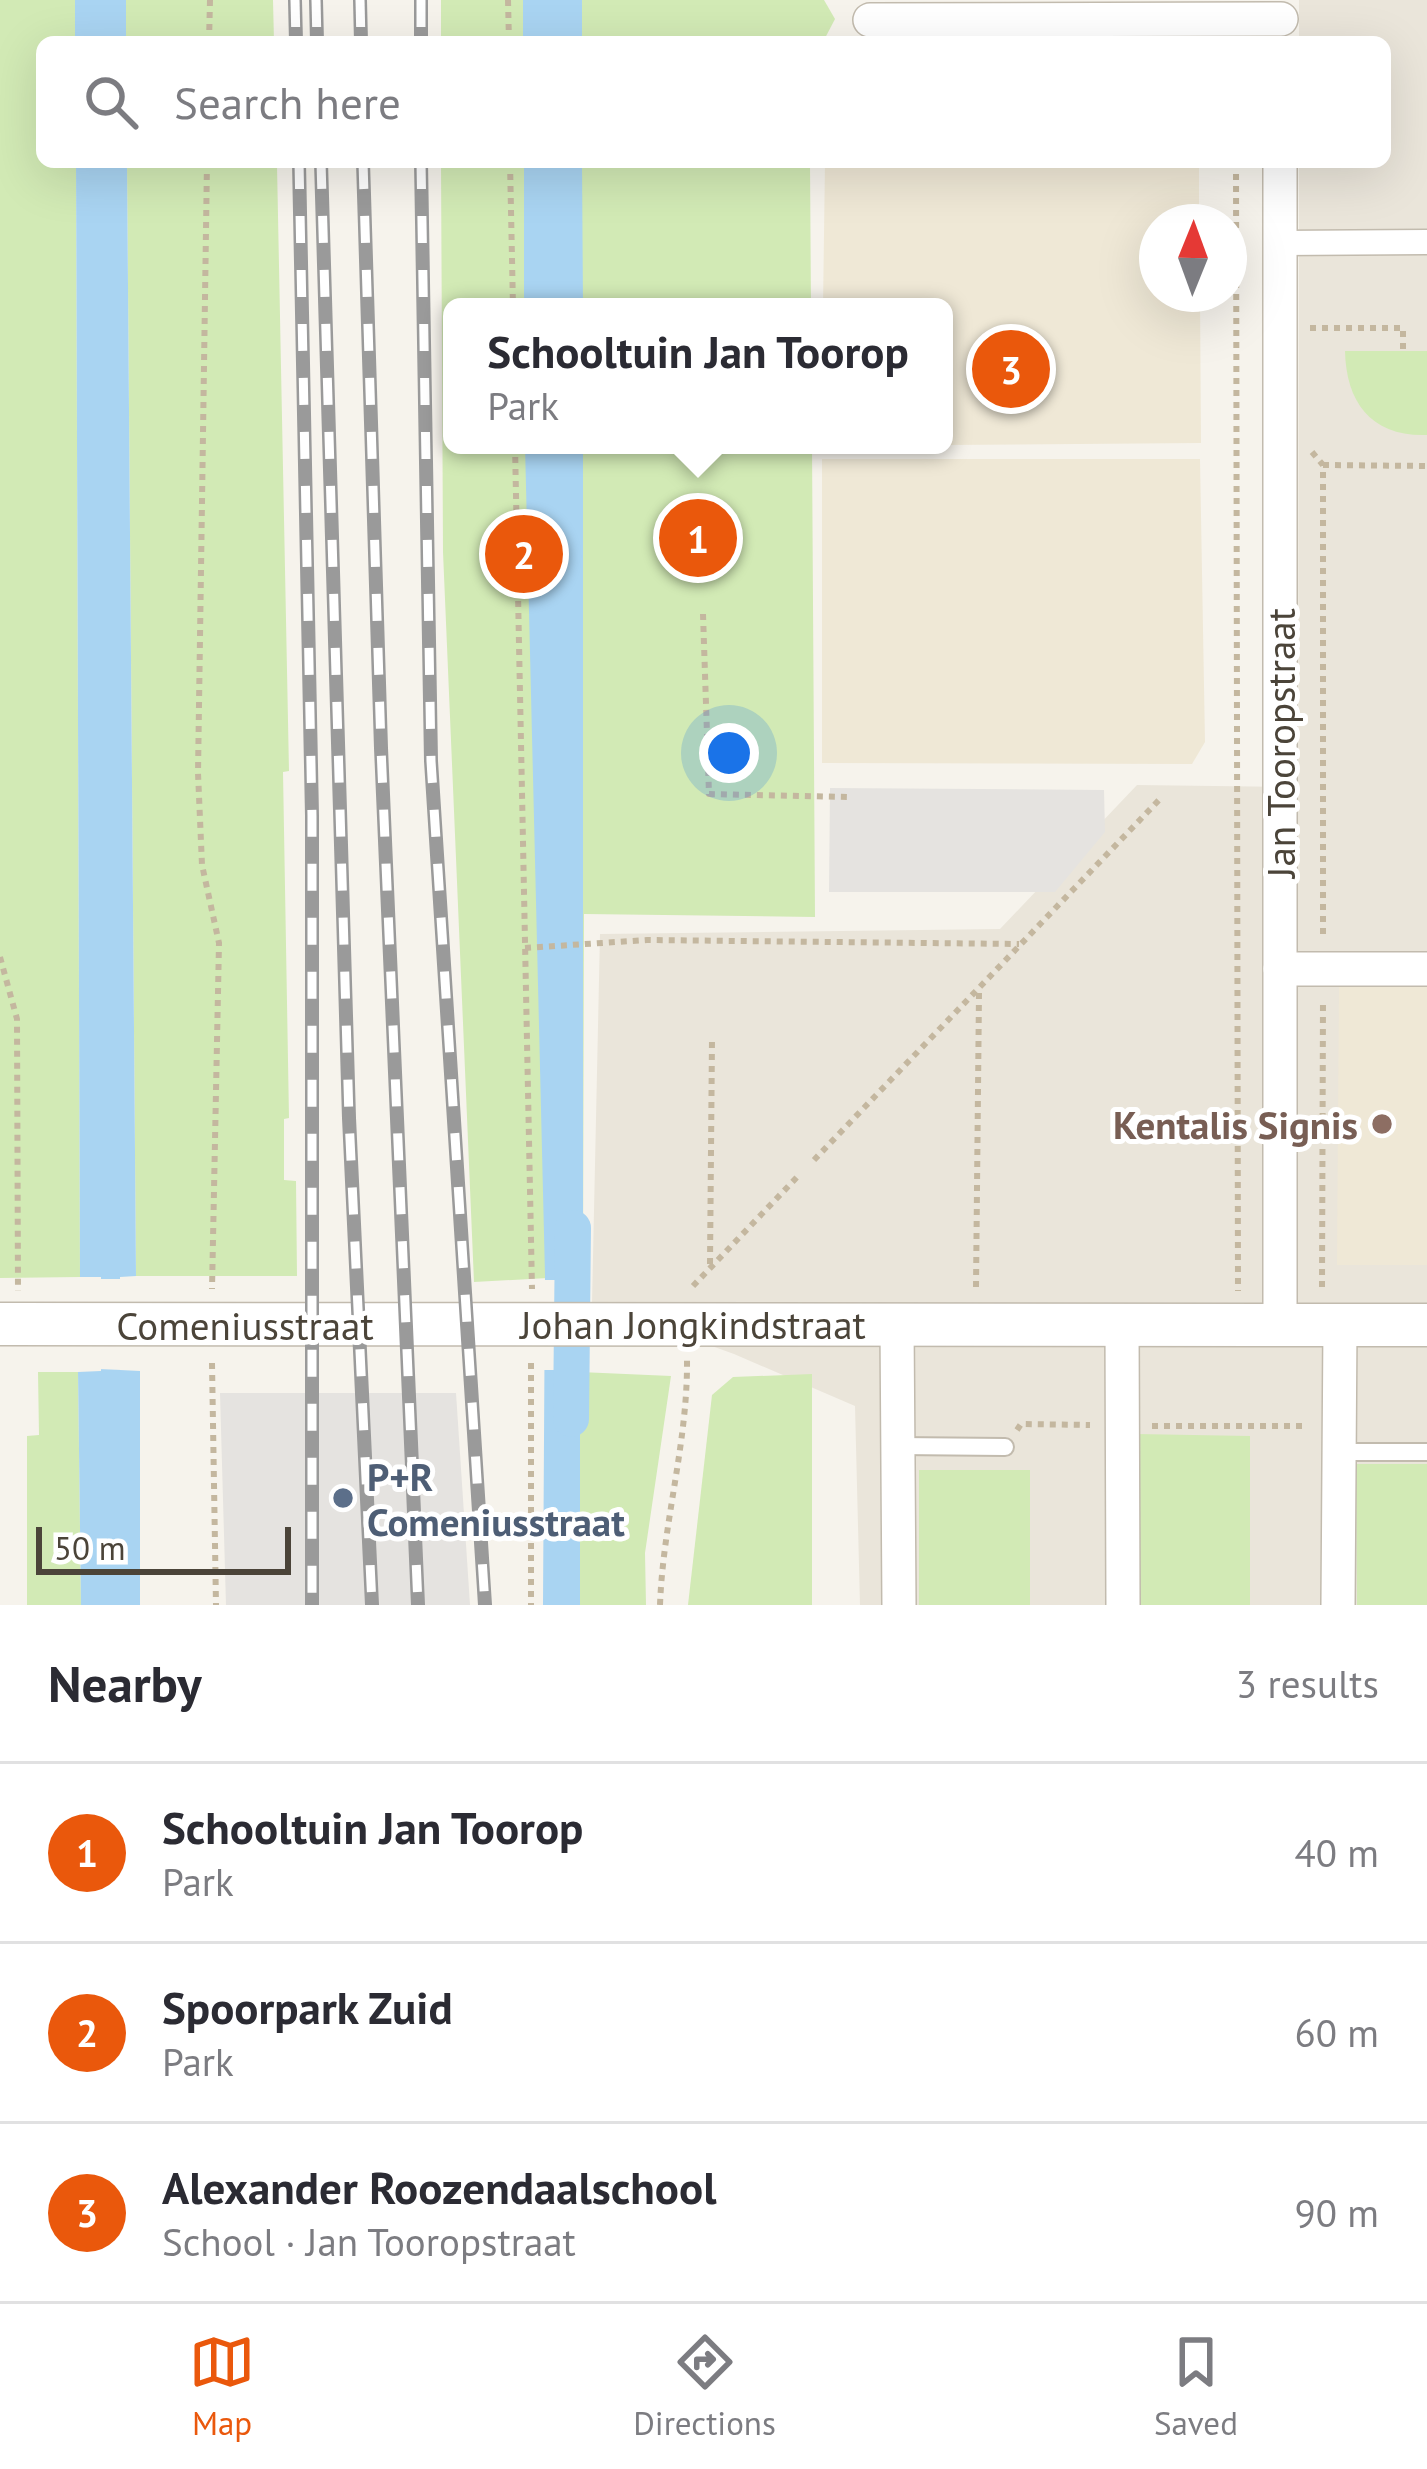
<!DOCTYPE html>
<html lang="en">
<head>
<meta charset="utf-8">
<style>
  body { margin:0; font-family:"PT Sans",sans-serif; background:#f2f2f3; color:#2b2b33 }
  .compass { position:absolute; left:1139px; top:204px; width:108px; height:108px; border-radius:50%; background:#fff; box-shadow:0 12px 48px #0002; rotate:1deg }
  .scale { position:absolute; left:36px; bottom:30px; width:255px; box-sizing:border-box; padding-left:12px; border:6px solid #4b4439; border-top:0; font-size:33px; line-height:42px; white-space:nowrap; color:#4b4439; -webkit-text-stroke:9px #fff; paint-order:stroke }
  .you { position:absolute; left:729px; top:753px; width:42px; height:42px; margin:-30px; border:9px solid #fff; border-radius:50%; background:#1a73e8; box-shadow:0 0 0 18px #1a73e833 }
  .badge { display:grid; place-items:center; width:78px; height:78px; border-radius:50%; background:#ea580c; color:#fff; font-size:39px; font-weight:700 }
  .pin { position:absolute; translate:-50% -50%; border:6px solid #fff; box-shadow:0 3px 12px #0006 }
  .popup { position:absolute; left:443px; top:298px; width:510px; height:156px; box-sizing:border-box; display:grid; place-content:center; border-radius:18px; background:#fff; filter:drop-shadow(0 3px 9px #0005); font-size:39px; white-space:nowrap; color:#7c7c81 }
  .popup b { font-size:45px; color:#2b2b33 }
  .popup::after { content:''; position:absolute; left:50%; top:100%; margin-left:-24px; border:24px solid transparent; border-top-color:#fff }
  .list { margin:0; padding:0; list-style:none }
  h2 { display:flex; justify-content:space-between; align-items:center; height:156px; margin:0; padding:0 48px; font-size:51px }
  h2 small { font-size:39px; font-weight:400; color:#7c7c81 }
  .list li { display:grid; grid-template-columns:78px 1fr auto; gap:36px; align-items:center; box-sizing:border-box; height:180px; padding:0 48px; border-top:3px solid #e1e1e2 }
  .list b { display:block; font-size:45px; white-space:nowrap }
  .list p { margin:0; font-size:39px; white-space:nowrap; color:#7c7c81 }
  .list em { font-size:39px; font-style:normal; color:#7c7c81 }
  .icon { flex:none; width:66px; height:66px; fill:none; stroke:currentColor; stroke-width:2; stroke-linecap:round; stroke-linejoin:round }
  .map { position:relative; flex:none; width:1427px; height:1605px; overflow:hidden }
  .search { position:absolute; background:#fff; box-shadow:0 12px 48px #0002; left:36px; right:36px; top:36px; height:132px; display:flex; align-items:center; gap:30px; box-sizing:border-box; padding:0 42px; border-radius:18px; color:#7c7c81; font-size:45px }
  .sheet { height:696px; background:#fff }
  nav { display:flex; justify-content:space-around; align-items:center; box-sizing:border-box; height:168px; border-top:3px solid #e1e1e2; background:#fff; font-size:33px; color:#7c7c81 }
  nav a { display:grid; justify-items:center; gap:6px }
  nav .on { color:#ea580c }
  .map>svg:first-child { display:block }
  .residential { fill:#eae5da }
  .education { fill:#efe8d6 }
  .green { fill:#d2eab5 }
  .parking { fill:#e5e3e0 }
  .water { fill:#a9d4f2 }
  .pier { fill:#f6f3ec }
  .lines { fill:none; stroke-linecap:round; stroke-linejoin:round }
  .canal { stroke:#a9d4f2; stroke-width:36 }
  .service-casing { stroke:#c2bbae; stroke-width:20 }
  .pedestrian-casing { stroke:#c2bbae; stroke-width:27 }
  .minor-casing { stroke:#c2bbae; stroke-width:36 }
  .tertiary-casing { stroke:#c2bbae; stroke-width:45 }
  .path { stroke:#c4b79f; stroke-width:6; stroke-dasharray:6 6; stroke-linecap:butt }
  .service { stroke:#fff; stroke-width:16 }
  .pedestrian { stroke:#fff; stroke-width:24 }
  .minor { stroke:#fff; stroke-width:33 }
  .tertiary { stroke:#fff; stroke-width:42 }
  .rail-casing { stroke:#9a9a9a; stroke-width:14 }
  .rail { stroke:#fff; stroke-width:9; stroke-dasharray:27; stroke-linecap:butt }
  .education-dot { fill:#8d6e63; stroke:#fff; stroke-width:4.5 }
  .service-dot { fill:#5c6f8a; stroke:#fff; stroke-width:4.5 }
  .labels { text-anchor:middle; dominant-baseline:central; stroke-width:10; stroke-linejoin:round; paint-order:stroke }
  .street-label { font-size:39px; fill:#4b4439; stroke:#fff }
  .education-label { font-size:39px; font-weight:bold; fill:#785e54; stroke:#fff; text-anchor:end }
  .service-label { font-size:39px; font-weight:bold; fill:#4e5e75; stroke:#fff; text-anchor:start }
</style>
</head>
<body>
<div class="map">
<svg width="1427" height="1605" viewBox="0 0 1427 1605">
  <rect width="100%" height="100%" fill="#f6f3ec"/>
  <polygon class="residential" points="1299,0 1427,0 1427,1605 860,1605 855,1406 734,1354 592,1303 600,934 1000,929 1137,785 1298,787 1299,162 1385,162 1385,42 1299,42"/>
  <g class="education">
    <polygon points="825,162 1199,162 1199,222 1157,222 1157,294 1200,294 1201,443 944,445 944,307 823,307"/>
    <polygon points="822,459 1200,459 1205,742 1192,764 822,763"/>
    <polygon points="1339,983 1427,984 1427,1265 1337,1265"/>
  </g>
  <g class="green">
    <polygon points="0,0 75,0 75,42 42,42 42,162 76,162 80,1277 0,1278"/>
    <polygon points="126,0 273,0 274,42 126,42"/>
    <polygon points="441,0 824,0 835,19 823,42 441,42"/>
    <polygon points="127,162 277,165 289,771 283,772 289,1118 284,1119 284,1180 296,1181 297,1276 136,1276"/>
    <polygon points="441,162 810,162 811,307 452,307 452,445 812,445 815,917 584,914 583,1276 474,1282 443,552"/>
    <path d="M1345 351H1427V435C1372 437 1346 403 1345 351Z"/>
    <polygon points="38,1372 78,1372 81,1605 27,1605 27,1436 39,1435"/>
    <polygon points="580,1372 671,1376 645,1553 646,1605 580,1605"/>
    <polygon points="812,1374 812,1605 688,1605 712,1395 733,1377"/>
    <polygon points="1136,1434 1250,1436 1250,1605 1135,1605"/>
    <polygon points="1356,1464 1427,1464 1427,1605 1357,1605"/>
    <rect x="919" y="1470" width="111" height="135"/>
  </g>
  <g class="parking">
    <polygon points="830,788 1104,790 1105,832 1055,892 829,892"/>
    <polygon points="220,1393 456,1393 470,1605 226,1605"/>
  </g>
  <g class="water">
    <rect x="75" y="0" width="51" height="42"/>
    <rect x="523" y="0" width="59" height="42"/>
    <polygon points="76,162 127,162 136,1276 120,1277 120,1370 140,1371 140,1605 81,1605 78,1372 101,1371 101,1277 80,1277"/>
    <polygon points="524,162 582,162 583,307 524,307"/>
    <polygon points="525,445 583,445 583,1276 561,1276 561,1371 580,1372 580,1605 543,1605 545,1275"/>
  </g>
  <g class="pier">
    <polygon points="98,1279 122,1279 122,1370 98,1369"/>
    <polygon points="541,1280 587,1280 567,1282 567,1366 586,1370 541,1370"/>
  </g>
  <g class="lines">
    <polyline class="canal" points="571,1419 573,1228"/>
    <g class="service-casing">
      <g id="service">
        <polyline points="898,1446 1005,1447"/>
        <polyline points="1339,1452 1427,1452"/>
      </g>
    </g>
    <g class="pedestrian-casing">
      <polyline id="pedestrian" points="1280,243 1427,242"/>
    </g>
    <g class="minor-casing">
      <g id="minor">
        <polyline points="870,20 1281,19"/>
        <polyline points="1280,969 1427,969"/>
        <polyline points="897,1324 899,1605"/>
        <polyline points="1122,1324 1123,1605"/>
        <polyline points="1280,1325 1280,162"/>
        <polyline points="1338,1605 1340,1325"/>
      </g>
    </g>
    <g class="tertiary-casing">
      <polyline id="tertiary" points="0,1324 1427,1325"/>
    </g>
    <g class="path">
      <polyline points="508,0 509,42"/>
      <polyline points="209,42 210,0"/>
      <polyline points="207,162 198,773 202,865 219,943 212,1289"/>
      <polyline points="510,162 513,307"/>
      <polyline points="1236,162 1238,1291"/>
      <polyline points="1310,328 1403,328 1403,351"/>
      <polyline points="515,445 532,1289"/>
      <polyline points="1312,452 1323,465 1323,939"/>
      <polyline points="1323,465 1427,466"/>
      <polyline points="703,614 709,794 847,797"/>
      <polyline points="525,948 647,940 1019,944"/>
      <polyline points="0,957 17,1019 18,1291"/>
      <polyline points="814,1160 1159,800"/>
      <polyline points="710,1264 712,1039"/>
      <polyline points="693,1286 800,1174"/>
      <polyline points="976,1287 979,992"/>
      <polyline points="1322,1287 1323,1000"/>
      <polyline points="212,1363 216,1605"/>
      <polyline points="531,1363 531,1605"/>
      <polyline points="1152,1426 1306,1426"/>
      <polyline points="1017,1430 1021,1424 1090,1425"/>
      <path d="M660 1605C663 1522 688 1442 687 1359"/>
    </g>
    <use href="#service" class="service"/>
    <use href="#pedestrian" class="pedestrian"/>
    <use href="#minor" class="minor"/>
    <use href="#tertiary" class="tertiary"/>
    <g class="rail-casing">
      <g id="rail">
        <polyline points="295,0 296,42"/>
        <polyline points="316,0 317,42"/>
        <polyline points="360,0 361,42"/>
        <polyline points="421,0 421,42"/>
        <polyline points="299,162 312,816 312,1605"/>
        <polyline points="321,162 349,1118 372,1605"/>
        <polyline points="363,162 381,748 418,1605"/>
        <polyline points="421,162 431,761 485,1605"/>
      </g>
    </g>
    <use href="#rail" class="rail"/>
  </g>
  <circle class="education-dot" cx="1382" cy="1124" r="12"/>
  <circle class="service-dot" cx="343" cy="1498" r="12"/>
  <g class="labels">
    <g class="street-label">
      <text transform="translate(1280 743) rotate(-90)">Jan Tooropstraat</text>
      <text x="693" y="1324">Johan Jongkindstraat</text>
      <text x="245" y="1325">Comeniusstraat</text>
    </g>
    <g class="education-label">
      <text x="1358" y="1124">Kentalis Signis</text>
    </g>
    <g class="service-label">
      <text x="367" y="1476">P+R<tspan x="367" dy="45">Comeniusstraat</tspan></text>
    </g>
  </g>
</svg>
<svg class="compass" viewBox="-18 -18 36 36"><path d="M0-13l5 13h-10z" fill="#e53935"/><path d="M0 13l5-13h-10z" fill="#7c7c81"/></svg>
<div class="scale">50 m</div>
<div class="you"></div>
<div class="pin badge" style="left:698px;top:538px">1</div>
<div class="popup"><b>Schooltuin Jan Toorop</b>Park</div>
<div class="pin badge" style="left:524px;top:554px">2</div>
<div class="pin badge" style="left:1011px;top:369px">3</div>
<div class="search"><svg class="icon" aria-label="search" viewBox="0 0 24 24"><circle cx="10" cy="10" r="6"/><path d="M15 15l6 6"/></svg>Search here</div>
</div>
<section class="sheet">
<h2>Nearby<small>3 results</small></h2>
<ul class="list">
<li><span class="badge">1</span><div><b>Schooltuin Jan Toorop</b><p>Park</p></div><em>40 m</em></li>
<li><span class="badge">2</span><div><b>Spoorpark Zuid</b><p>Park</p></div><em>60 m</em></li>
<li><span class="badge">3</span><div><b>Alexander Roozendaalschool</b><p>School · Jan Tooropstraat</p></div><em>90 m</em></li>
</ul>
</section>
<nav>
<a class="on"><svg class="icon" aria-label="map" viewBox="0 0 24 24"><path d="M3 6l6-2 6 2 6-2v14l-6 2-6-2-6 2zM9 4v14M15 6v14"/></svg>Map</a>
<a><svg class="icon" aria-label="directions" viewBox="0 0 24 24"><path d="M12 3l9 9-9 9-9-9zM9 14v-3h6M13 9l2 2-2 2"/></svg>Directions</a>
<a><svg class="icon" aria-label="saved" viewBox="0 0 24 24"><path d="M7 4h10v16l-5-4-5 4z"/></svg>Saved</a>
</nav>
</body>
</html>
